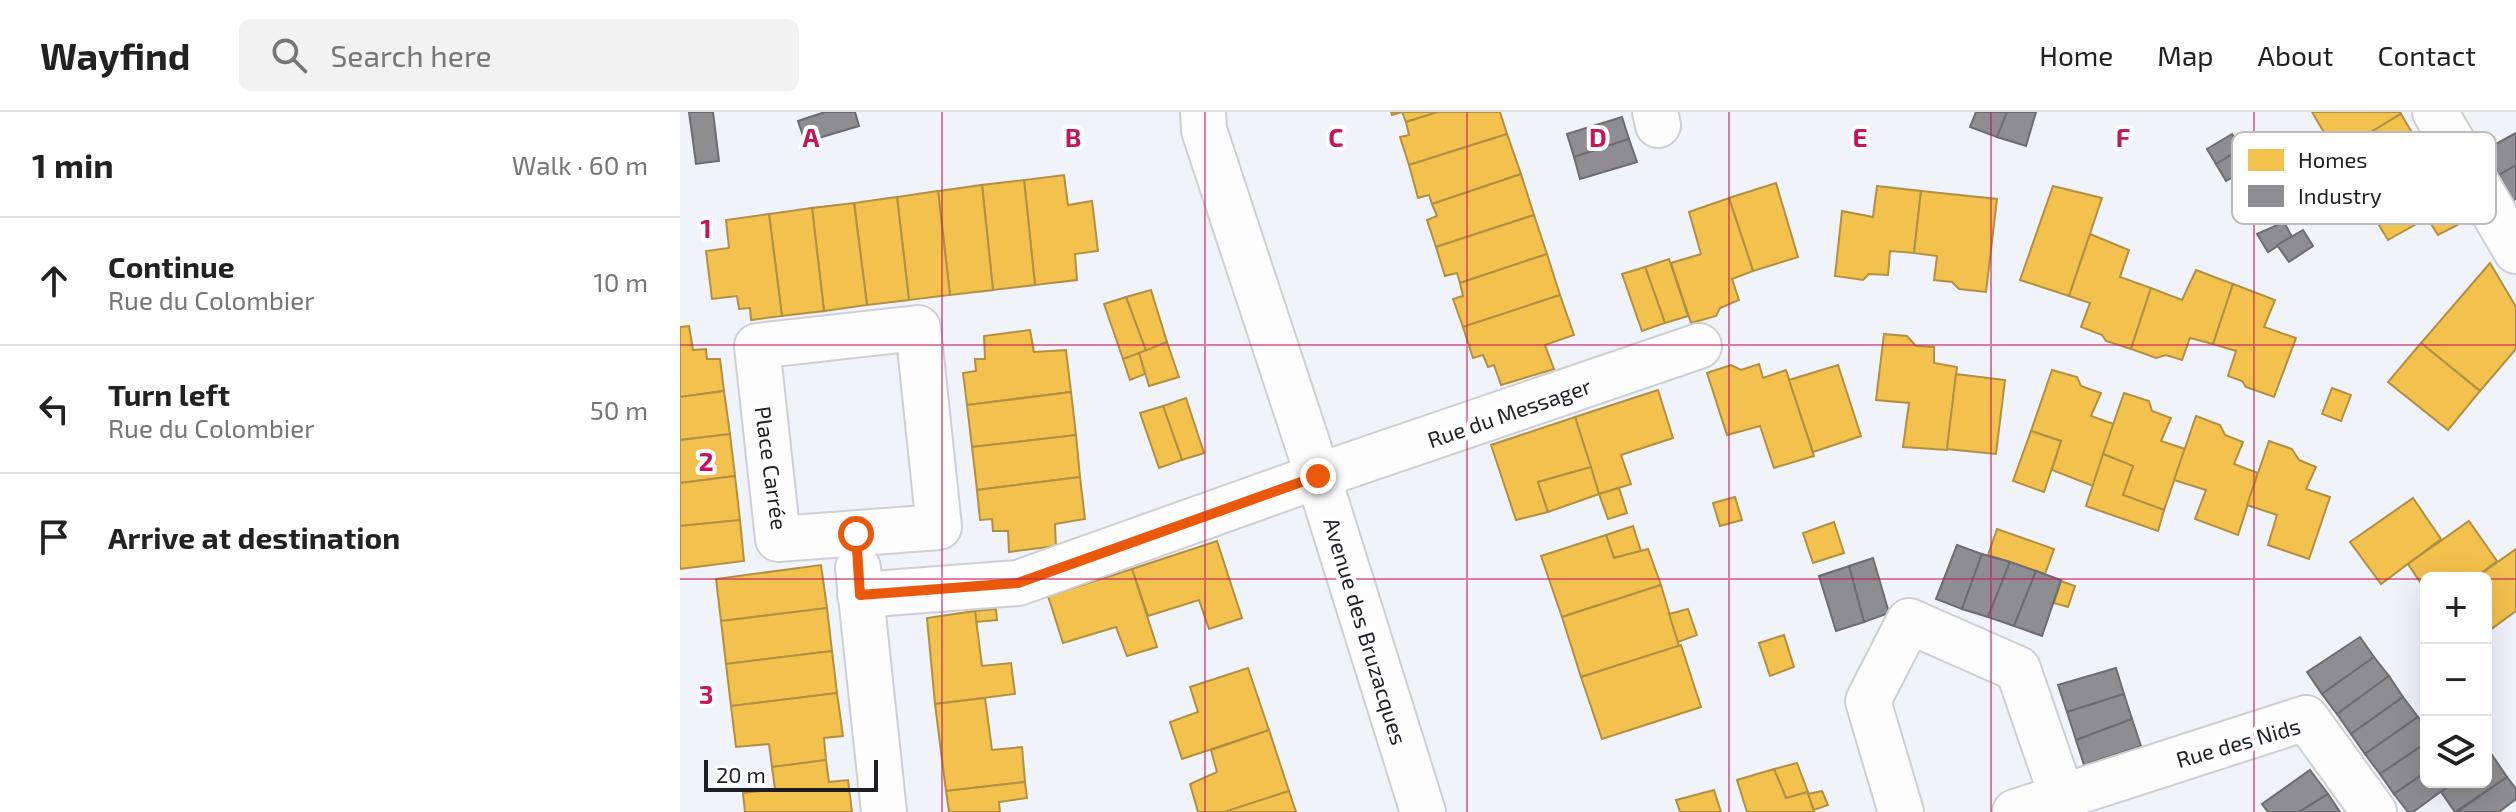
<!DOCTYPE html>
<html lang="en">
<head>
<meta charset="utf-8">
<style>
  body { margin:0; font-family:"Exo 2",sans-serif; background:#f2f2f2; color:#222 }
  .controls { position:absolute; right:24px; bottom:24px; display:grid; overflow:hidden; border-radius:12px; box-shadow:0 8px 32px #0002 }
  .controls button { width:72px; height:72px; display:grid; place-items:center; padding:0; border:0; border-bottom:2px solid #e0e0e0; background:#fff; color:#222; font:40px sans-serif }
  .scale { position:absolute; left:24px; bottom:20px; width:174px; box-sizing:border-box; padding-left:8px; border:4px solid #1e1f26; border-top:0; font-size:22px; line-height:28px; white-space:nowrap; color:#1e1f26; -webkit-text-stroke:6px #fefefe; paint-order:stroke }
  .stop { position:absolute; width:24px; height:24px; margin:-18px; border:6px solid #ea580c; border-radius:50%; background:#fff }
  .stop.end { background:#ea580c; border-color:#fff; box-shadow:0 2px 8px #0008 }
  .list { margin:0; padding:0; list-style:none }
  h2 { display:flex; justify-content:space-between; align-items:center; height:104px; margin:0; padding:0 32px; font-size:34px }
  h2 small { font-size:26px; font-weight:400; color:#767676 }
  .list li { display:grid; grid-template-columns:52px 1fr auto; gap:24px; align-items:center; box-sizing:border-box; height:128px; padding:0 32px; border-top:2px solid #e0e0e0 }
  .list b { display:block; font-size:30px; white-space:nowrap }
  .list p { margin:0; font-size:26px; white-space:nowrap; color:#767676 }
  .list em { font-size:26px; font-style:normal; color:#767676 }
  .icon { flex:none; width:44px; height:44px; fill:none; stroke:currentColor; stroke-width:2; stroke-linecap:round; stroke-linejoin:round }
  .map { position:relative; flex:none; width:1836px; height:700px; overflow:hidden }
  header { display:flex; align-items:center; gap:48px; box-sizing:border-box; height:112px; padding:0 40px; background:#fff; border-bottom:2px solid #e0e0e0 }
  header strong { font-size:38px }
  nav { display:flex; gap:44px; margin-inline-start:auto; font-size:28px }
  .search { width:560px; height:72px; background:#f2f2f2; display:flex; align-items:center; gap:20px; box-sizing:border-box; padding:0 28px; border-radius:12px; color:#767676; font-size:30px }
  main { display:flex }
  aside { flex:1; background:#fff }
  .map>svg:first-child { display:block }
  .homes { fill:#f2c14e; stroke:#b29042; stroke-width:2 }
  .industry { fill:#8d8d92; stroke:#6c6c72; stroke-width:2 }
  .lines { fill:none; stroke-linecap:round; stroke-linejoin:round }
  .street-casing { stroke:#cdcfd5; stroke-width:48 }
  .street { stroke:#fdfdfe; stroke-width:44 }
  .route { stroke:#ea580c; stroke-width:10 }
  .grid { fill:none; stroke:#c2185b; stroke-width:2; stroke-opacity:0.55 }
  .labels { text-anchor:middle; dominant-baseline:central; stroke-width:8; stroke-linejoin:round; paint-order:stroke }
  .street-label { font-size:22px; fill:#1e1f26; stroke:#fefefe }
  .key { fill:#fefefe; stroke:#bbbbbd; stroke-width:2 }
  .key-label { font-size:22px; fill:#1e1f26 }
  .grid-label { font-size:26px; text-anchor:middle; font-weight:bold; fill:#c2185b; stroke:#fefefe; stroke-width:8; stroke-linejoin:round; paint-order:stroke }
</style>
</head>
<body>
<header>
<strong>Wayfind</strong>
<div class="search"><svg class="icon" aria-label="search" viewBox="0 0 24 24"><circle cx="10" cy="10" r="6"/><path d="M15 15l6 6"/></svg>Search here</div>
<nav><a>Home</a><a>Map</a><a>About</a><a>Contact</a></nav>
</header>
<main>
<aside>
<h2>1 min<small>Walk · 60 m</small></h2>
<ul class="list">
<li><svg class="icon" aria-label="ahead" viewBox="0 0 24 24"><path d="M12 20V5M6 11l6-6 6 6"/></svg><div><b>Continue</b><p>Rue du Colombier</p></div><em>10 m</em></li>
<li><svg class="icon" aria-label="left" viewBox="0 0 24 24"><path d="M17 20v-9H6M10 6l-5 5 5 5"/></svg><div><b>Turn left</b><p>Rue du Colombier</p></div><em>50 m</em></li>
<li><svg class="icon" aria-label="arrive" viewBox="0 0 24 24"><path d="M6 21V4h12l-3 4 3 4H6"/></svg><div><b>Arrive at destination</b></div></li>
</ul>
</aside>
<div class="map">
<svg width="1836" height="700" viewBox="0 0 1836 700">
  <rect width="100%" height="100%" fill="#f1f3fb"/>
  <g class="homes">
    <polygon points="711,0 758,0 726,10 722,0 712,3"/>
    <polygon points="758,0 820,0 827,22 729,53 720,25 729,23 726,10"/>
    <polygon points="1632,0 1720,0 1721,2 1656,41"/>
    <polygon points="1721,2 1747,46 1681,84 1656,41"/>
    <polygon points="827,22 841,62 752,92 749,83 738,86 729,53"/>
    <polygon points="1747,46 1774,91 1708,128 1681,84"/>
    <polygon points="841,62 854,103 756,135 747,108 757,104 752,92"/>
    <polygon points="384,63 388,93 412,89 418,139 395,142 397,168 355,173 344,68"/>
    <polygon points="344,68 355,173 313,178 302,73"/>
    <polygon points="1096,71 1118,145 1073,159 1049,86"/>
    <polygon points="302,73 313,178 270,183 258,79"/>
    <polygon points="1197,74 1241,79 1234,141 1210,139 1208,163 1189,162 1183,168 1155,164 1162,99 1193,105"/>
    <polygon points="1373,74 1422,86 1389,184 1340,168"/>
    <polygon points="258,79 270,183 229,188 217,85"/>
    <polygon points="1241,79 1317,87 1306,180 1279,177 1272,170 1254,168 1257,144 1234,141"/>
    <polygon points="217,85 229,188 187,193 174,91"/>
    <polygon points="1049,86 1073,159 1052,167 1059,188 1040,196 1036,204 1011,211 991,151 1021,142 1009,100"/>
    <polygon points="174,91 187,193 144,199 132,96"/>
    <polygon points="1774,91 1785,109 1758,123 1747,106"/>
    <polygon points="132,96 144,199 102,204 89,102"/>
    <polygon points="89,102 102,204 71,208 70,196 59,197 57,184 32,187 26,139 49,136 46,108"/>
    <polygon points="854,103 867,142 780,171 777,161 765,164 756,135"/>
    <polygon points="1410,122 1449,138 1440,165 1471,176 1451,237 1426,229 1422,223 1401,215 1410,191 1389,184"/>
    <polygon points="867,142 880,183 783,215 773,187 783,184 780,171"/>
    <polygon points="989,147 1008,204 985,211 965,155"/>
    <polygon points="1810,151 1836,195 1836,237 1800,279 1741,231"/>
    <polygon points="965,155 985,211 962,219 942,162"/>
    <polygon points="1516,158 1553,172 1533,232 1510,226 1502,248 1486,243 1476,246 1451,237 1471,176 1502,188"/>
    <polygon points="1553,172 1595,188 1584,215 1616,226 1594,285 1566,275 1562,269 1548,264 1556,239 1533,232"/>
    <polygon points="471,178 487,230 466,239 446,185"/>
    <polygon points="880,183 894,223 865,233 874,257 821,273 814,253 808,255 803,243 793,246 783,215"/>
    <polygon points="446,185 466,239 443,247 424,192"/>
    <polygon points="9,214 13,238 26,237 27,247 40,247 44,279 0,285 0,215"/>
    <polygon points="350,218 354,240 386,238 391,280 287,293 283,261 296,259 295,247 305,247 304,224"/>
    <polygon points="1204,222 1227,224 1236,234 1254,235 1254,251 1277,255 1267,338 1223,335 1229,291 1196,288"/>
    <polygon points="487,230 499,265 469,274 459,241"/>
    <polygon points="1741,231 1800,279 1768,318 1708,270"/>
    <polygon points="459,241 465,262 450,268 443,247"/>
    <polygon points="1079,252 1083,266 1106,258 1134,344 1094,356 1080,314 1047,323 1027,261 1051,253 1061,258"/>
    <polygon points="1158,253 1181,324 1133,340 1109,268"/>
    <polygon points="1372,258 1397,265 1401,274 1421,281 1411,304 1434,312 1413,374 1372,358 1381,329 1351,319"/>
    <polygon points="1276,262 1325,268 1316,342 1267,337"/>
    <polygon points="1652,276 1671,283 1661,309 1642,302"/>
    <polygon points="978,278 993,326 941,343 951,372 919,382 895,305"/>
    <polygon points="44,279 50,322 0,328 0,285"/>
    <polygon points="391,280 396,323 292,335 287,293"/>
    <polygon points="1444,281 1469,289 1472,299 1491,306 1481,329 1505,337 1484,398 1443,383 1453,354 1423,342"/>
    <polygon points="506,286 524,341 502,348 483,294"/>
    <polygon points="483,294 502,348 479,356 460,301"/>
    <polygon points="1516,304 1540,313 1545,323 1563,330 1554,352 1578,361 1558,423 1515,407 1526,378 1494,368"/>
    <polygon points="895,305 911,355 858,370 868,400 836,408 811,333"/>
    <polygon points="1351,319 1381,329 1364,380 1333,369"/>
    <polygon points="50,322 55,364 0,371 0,328"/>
    <polygon points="396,323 400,365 297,378 292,335"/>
    <polygon points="1589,329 1612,337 1619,348 1636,355 1626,377 1650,385 1629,447 1588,433 1597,403 1567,393"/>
    <polygon points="1423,342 1453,354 1443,383 1484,398 1478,419 1406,394"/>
    <polygon points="911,355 919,382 868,400 858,370"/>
    <polygon points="55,364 60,408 0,414 0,371"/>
    <polygon points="400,365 405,407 375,412 376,434 329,440 328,419 313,419 312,407 300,408 297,378"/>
    <polygon points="939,376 947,401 928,407 919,382"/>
    <polygon points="1055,385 1062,408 1040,414 1033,391"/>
    <polygon points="1733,386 1761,427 1701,472 1670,430"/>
    <polygon points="60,408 64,449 0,457 0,414"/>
    <polygon points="1789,409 1817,449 1795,466 1746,466 1746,479 1728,452"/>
    <polygon points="1154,410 1164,441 1133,451 1123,421"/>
    <polygon points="953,414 961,439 934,446 926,423"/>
    <polygon points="1317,417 1374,437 1365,462 1308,443"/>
    <polygon points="926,423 934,446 968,437 981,473 882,505 861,444"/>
    <polygon points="537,429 562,506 529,517 519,488 468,504 452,457"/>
    <polygon points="1836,437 1836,499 1810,518 1806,512 1806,466 1795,466"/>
    <polygon points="141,453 147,496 41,509 36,467"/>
    <polygon points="452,457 477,535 447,544 436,515 383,531 368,484"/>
    <polygon points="1381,469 1395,474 1388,495 1374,491"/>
    <polygon points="981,473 999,534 901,565 882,505"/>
    <polygon points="147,496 152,539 46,552 41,509"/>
    <polygon points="316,497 317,508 296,510 295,499"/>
    <polygon points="1008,497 1017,523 998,530 989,502"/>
    <polygon points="295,499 302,554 331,551 335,582 255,592 247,506"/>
    <polygon points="1104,523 1114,555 1090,564 1079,531"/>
    <polygon points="1001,533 1021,595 922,627 901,565"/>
    <polygon points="152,539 157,581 51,594 46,552"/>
    <polygon points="568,556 589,618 502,647 490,610 518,600 510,575"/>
    <polygon points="157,581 163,624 144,626 146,648 92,655 89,632 56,635 51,594"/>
    <polygon points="305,586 312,638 342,635 345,670 266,679 255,592"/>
    <polygon points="589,618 609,679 545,700 518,700 510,672 537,660 531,638"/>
    <polygon points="146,648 149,670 168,668 172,700 65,700 63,681 95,677 92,655"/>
    <polygon points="1117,651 1128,680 1106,686 1094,657"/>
    <polygon points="1094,657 1106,686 1128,680 1134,700 1067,700 1057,668"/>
    <polygon points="345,670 347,686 319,690 320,700 269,700 266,679"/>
    <polygon points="1034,678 1041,700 1000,700 996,688"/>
    <polygon points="609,679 616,700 551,700 550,698"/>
    <polygon points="1142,679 1148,693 1134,698 1128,682"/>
  </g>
  <g class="industry">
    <polygon points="9,0 33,0 39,49 16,52"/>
    <polygon points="145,0 175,0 179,14 125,30 118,9"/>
    <polygon points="1296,0 1327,0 1317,25 1290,15"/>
    <polygon points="1327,0 1356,0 1346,34 1317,25"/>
    <polygon points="942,5 949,27 894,45 887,22"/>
    <polygon points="1836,21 1836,53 1819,63 1805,38"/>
    <polygon points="1552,22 1561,37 1536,52 1527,37"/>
    <polygon points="949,27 957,50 900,67 894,45"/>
    <polygon points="1561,37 1571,55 1546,69 1536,52"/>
    <polygon points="1836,53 1836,86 1833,89 1819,63"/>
    <polygon points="1604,110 1612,125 1588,140 1577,122"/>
    <polygon points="1623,118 1633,134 1609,150 1597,133"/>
    <polygon points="1277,433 1302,442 1282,497 1256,487"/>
    <polygon points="1302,442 1330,450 1308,505 1282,497"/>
    <polygon points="1193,446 1209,501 1184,510 1169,454"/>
    <polygon points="1330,450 1356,459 1334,514 1308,505"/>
    <polygon points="1169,454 1184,510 1156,519 1139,464"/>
    <polygon points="1356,459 1381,468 1362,524 1334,514"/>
    <polygon points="1680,525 1694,545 1642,582 1627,560"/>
    <polygon points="1694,545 1709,564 1657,602 1642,582"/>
    <polygon points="1436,556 1444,582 1387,600 1378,573"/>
    <polygon points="1709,564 1723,585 1671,622 1657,602"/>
    <polygon points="1444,582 1452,607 1396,628 1387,600"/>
    <polygon points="1723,585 1738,605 1685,642 1671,622"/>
    <polygon points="1738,605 1746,616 1746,631 1700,662 1685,642"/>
    <polygon points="1452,607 1461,634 1404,653 1396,628"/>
    <polygon points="1746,631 1746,660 1714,682 1700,662"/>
    <polygon points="1812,643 1827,665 1775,700 1761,680 1774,670 1806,670 1806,647"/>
    <polygon points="1630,658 1648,682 1619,700 1588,700 1582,692"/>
    <polygon points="1746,660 1746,670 1774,670 1733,700 1728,700 1714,682"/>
    <polygon points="1827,665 1836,677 1836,687 1819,700 1777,700"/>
    <polygon points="1648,682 1660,700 1619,700"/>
  </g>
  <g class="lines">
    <g class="street-casing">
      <g id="street">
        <polyline points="523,0 524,18 638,364 743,700"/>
        <polyline points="975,0 978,13"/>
        <polyline points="1755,0 1836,139"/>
        <polygon points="238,216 259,415 98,427 77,234"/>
        <polyline points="178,456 204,700"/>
        <polyline points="180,483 338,471 638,364 1019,234"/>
        <polyline points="1221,700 1188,589 1229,509 1338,557 1382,685"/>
        <polyline points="1335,700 1626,606 1694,700"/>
      </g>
    </g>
    <use href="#street" class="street"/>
  </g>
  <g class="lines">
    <polyline class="route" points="176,422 180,483 338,471 638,364"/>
  </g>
  <path class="grid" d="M262 0V700M525 0V700M787 0V700M1049 0V700M1311 0V700M1574 0V700M0 233H1836M0 467H1746M1806 467H1836"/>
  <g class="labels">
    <g class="street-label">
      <text transform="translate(829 300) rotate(-19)">Rue du Messager</text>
      <text transform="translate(92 356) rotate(82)">Place Carrée</text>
      <text transform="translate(686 519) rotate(73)">Avenue des Bruzacques</text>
      <text transform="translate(1558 630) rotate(-16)">Rue des Nids</text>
    </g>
  </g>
  <rect x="1552" y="20" width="264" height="92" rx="12" class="key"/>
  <rect x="1568" y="37" width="36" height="22" fill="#f2c14e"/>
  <rect x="1568" y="73" width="36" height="22" fill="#8d8d92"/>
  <g class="key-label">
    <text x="1618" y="56">Homes</text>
    <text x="1618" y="92">Industry</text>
  </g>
  <g class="grid-label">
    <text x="131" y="35">A</text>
    <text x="393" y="35">B</text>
    <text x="656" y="35">C</text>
    <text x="918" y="35">D</text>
    <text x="1180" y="35">E</text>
    <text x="1443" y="35">F</text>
    <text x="26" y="126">1</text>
    <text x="26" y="359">2</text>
    <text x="26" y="592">3</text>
  </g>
</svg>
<div class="controls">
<button>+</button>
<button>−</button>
<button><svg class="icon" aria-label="layers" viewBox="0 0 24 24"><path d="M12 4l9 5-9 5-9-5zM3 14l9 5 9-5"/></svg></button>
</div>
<div class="scale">20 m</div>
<div class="stop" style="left:176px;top:422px"></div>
<div class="stop end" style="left:638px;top:364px"></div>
</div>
</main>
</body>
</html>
